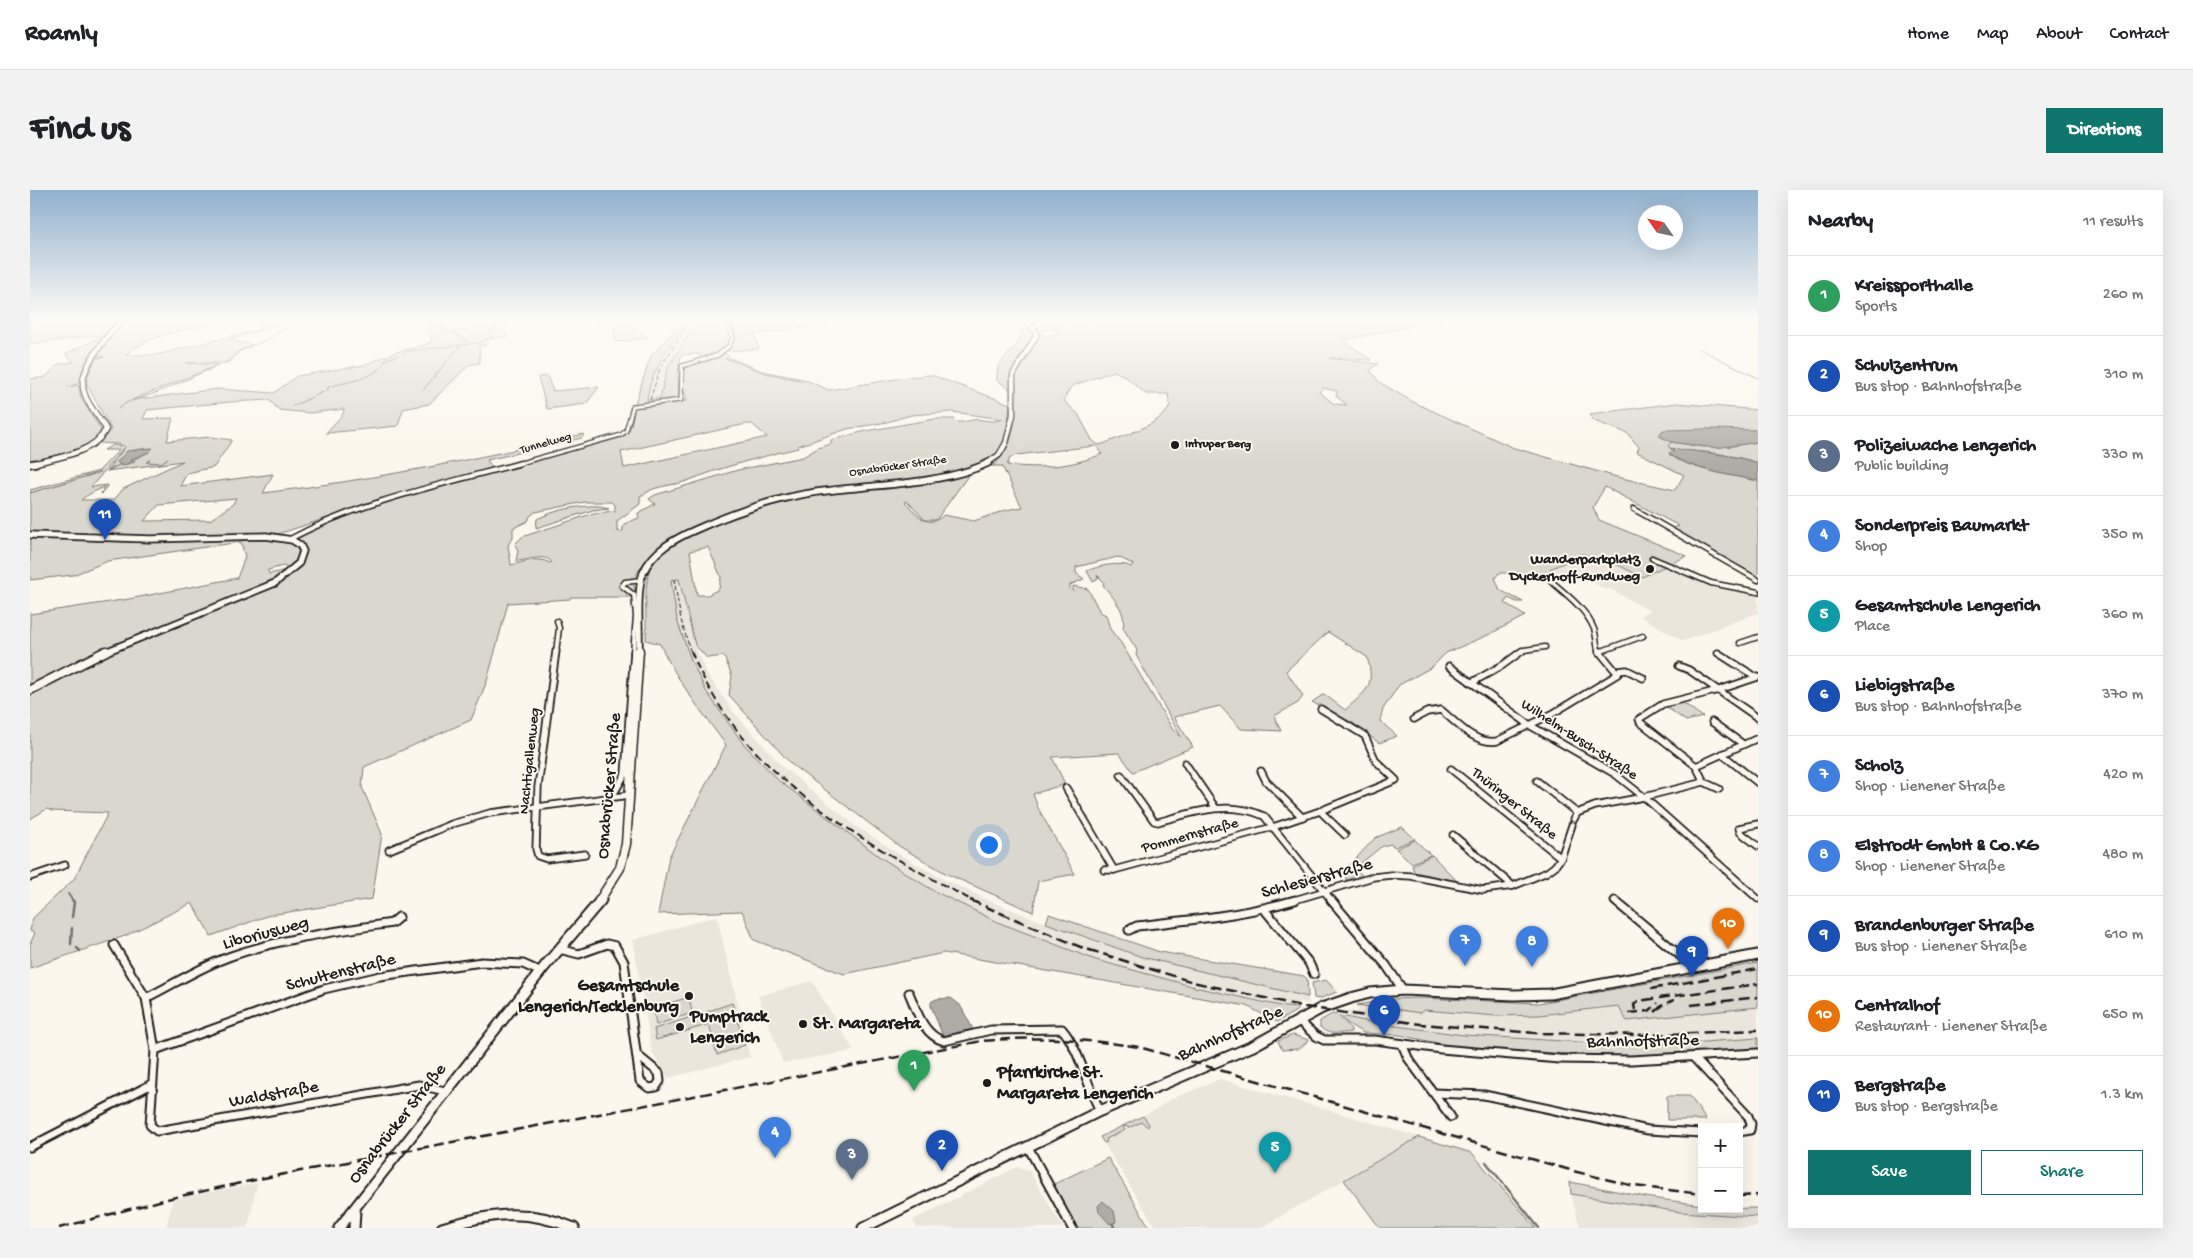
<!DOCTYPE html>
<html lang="en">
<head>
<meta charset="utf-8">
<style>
  body { margin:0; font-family:"Gochi Hand",sans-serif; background:#f2f2f2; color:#202124 }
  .controls { position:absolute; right:15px; bottom:15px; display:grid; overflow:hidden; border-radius:0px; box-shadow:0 5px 20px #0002 }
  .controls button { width:45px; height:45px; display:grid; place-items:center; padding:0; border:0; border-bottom:1px solid #e0e0e0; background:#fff; color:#202124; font:25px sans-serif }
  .compass { position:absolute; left:1608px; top:15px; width:45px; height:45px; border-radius:50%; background:#fff; box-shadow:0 5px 20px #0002; rotate:304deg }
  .you { position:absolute; left:958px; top:654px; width:18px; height:18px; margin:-12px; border:4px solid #fff; border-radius:50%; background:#1a73e8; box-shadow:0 0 0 8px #1a73e833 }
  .badge { display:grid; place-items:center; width:32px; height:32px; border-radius:50%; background:#0f766e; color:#fff; font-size:16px; font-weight:700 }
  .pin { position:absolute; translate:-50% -41px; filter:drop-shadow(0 1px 2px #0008) }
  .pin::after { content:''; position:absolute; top:26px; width:18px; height:15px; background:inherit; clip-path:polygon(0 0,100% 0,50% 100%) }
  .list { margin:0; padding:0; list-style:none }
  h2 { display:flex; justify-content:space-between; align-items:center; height:65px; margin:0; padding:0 20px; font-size:21px }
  h2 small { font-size:16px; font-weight:400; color:#757577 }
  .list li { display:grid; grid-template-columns:32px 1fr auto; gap:15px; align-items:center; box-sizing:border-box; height:80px; padding:0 20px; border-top:1px solid #e0e0e0 }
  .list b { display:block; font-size:19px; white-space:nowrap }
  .list p { margin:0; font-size:16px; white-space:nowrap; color:#757577 }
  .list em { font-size:16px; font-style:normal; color:#757577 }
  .actions { display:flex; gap:10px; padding:15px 20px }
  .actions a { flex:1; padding:11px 0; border:1px solid #0f766e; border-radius:0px; text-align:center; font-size:18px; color:#0f766e }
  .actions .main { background:#0f766e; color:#fff }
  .map { position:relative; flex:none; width:1728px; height:1038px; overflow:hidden; border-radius:0px }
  header { display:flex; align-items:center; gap:30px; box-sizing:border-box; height:70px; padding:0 25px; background:#fff; border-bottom:1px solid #e0e0e0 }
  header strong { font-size:24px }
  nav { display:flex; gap:28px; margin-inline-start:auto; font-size:18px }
  .intro { display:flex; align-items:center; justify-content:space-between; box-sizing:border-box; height:120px; padding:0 30px }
  h1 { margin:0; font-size:35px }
  .button { padding:12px 22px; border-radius:0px; background:#0f766e; color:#fff; font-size:18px; font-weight:700 }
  main { display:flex; gap:30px; padding:0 30px }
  aside { flex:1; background:#fff; border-radius:0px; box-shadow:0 5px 20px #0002 }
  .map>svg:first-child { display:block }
  .built { fill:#eae6dc }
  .green { fill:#dad7ce; stroke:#7b7a75; fill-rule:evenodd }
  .water { fill:#afaca5; stroke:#74726e }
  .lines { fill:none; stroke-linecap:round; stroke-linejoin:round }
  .stream-far2 { stroke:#74726e; stroke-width:1 }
  .stream-far1 { stroke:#74726e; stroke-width:2 }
  .stream { stroke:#74726e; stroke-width:2.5 }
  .street-far3-casing { stroke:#1c1c1c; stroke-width:5.5 }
  .street-far2-casing { stroke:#1c1c1c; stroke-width:7 }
  .street-far1-casing { stroke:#1c1c1c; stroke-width:9 }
  .street-casing { stroke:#1c1c1c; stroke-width:11 }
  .secondary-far3-casing { stroke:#1c1c1c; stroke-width:7 }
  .secondary-far2-casing { stroke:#1c1c1c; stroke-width:9 }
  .secondary-far1-casing { stroke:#1c1c1c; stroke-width:11 }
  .secondary-casing { stroke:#1c1c1c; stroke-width:13 }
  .street-far3 { stroke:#fbf7ec; stroke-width:3 }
  .street-far2 { stroke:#fbf7ec; stroke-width:4 }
  .street-far1 { stroke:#fbf7ec; stroke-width:5.5 }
  .street { stroke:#fbf7ec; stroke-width:7 }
  .secondary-far3 { stroke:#fbf7ec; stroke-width:4.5 }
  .secondary-far2 { stroke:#fbf7ec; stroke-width:5.5 }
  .secondary-far1 { stroke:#fbf7ec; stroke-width:8 }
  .secondary { stroke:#fbf7ec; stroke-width:9 }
  .rail-far2 { stroke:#1c1c1c; stroke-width:1; stroke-dasharray:4.5 2.5; stroke-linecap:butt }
  .rail-far1 { stroke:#1c1c1c; stroke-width:2; stroke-dasharray:8 4; stroke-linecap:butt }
  .rail { stroke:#1c1c1c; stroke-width:2.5; stroke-dasharray:11 5; stroke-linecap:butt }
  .poi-dot { fill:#1c1c1c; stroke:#fbf7ec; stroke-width:2 }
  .labels { text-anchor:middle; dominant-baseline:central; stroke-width:4; stroke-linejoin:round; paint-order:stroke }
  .far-street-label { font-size:12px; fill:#1c1c1c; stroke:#fbf7ec }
  .far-poi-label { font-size:12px; font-weight:bold; fill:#1c1c1c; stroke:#fbf7ec; text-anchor:start }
  .poi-label { font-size:15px; font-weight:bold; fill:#1c1c1c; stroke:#fbf7ec; text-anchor:end }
  .street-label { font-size:15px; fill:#1c1c1c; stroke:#fbf7ec }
  .near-street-label { font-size:18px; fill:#1c1c1c; stroke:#fbf7ec }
  .near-poi-label { font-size:18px; font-weight:bold; fill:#1c1c1c; stroke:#fbf7ec; text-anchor:start }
</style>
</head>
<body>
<header>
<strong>Roamly</strong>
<nav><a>Home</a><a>Map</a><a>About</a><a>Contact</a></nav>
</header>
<div class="intro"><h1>Find us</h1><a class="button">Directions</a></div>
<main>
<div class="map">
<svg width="1728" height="1038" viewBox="0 0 1728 1038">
  <rect width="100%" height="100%" fill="#fbf7ec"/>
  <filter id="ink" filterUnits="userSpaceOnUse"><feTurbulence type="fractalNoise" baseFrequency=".02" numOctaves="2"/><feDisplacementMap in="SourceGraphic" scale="10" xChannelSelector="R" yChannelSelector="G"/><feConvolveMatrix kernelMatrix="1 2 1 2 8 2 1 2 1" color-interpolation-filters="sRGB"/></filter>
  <g filter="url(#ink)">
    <g class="built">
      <polygon points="659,130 668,130 638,177 630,208 617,210 619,196 626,180"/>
      <polygon points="1553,364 1590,376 1611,387 1639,374 1697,398 1728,404 1728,423 1653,451 1610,426 1620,421 1580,399 1576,400 1558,389 1545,389 1538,383 1524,383 1520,379"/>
      <polygon points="649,389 660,440 670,468 677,484 702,520 753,577 823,634 869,664 917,691 972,716 1041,743 1112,767 1198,788 1268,803 1269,805 1278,807 1279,814 1268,811 1269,818 1255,817 1169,798 1066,770 970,733 904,701 850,668 748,590 712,552 676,501 655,457 644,417 641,390"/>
      <polygon points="687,726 720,867 638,888 622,862 603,750"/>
      <polygon points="782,791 824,861 753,873 728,806"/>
      <polygon points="1327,815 1466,826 1509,825 1588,816 1597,831 1728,817 1728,848 1660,853 1582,854 1434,845 1344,833 1317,827 1316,820 1328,822"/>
      <polygon points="1190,889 1309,923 1389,947 1230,1038 1126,1038 1070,947 1125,920 1139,910"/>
      <polygon points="987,977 999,980 1033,1038 887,1038 883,1030"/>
      <polygon points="227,993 218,1038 136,1038 143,1009"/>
      <polygon points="1541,1004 1650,1022 1728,1027 1728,1038 1550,1038"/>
    </g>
    <g class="green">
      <polygon points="0,130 90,130 81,142 73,145 0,154"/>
      <path d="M94 130H212C177 136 122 141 96 165H126L231 139 224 130H254L232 140 200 150 223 155 210 161 201 171 195 173H156L188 175 102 210 187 199 244 203 267 186 334 175 366 162 391 156 402 151 395 130H407L410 134 423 142 474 133 473 130H476L474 141 477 147 457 149 456 155 449 156 450 173 439 175 399 214 373 219 368 236 296 243 313 224 314 219 280 223 249 220 239 210 200 212 117 220 113 229 143 228 137 251 180 247 202 250 184 277 157 283 150 296 243 284 233 303C341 290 448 269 554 244L552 248 457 270 462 277 461 280 370 304 245 345 89 347 0 343V300L69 281 89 260H74L83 255 91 256 92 260 61 297 78 295 71 304 74 297C69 299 55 306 51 310H84L93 299 153 271 77 281 95 257 90 254 70 253 81 239 56 193 59 183 66 168 75 167 67 166ZM120 258 119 262 101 271 104 272 91 276 89 270C98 259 106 260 120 258ZM206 308 203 314 180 330 114 331 129 315Z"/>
      <polygon points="563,130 590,130 586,131 593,131 618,148 586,152 582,131 564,133"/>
      <path d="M653 130H659C642 153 620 180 617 210L630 208 638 177 668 130H700L697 135 702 147 692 163 672 168 668 164 651 165 648 184 649 209 610 215 605 213 621 166Z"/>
      <polygon points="704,130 787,130 797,135 724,144 729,159 697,161 707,147 702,135"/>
      <path d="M970 130H987L1002 137 1004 143H1010L1017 146 1031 142 1023 138 1010 141 1008 137 1033 132 1047 135 1068 131 1065 130H1413L1313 150 1341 170 1299 168 1348 174 1340 180 1349 192 1383 212 1484 258 1587 287 1645 300 1654 285 1607 262 1609 257 1597 243 1567 232 1563 230 1560 224 1647 213 1728 220V240L1674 239 1631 247 1641 252 1672 257 1703 256 1728 252V273C1707 266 1683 262 1661 261 1653 260 1649 261 1642 258L1645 262 1639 264C1660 280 1702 285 1728 291V389L1639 339 1649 336 1575 297 1563 317 1569 330 1657 366 1612 387 1590 376 1553 364 1520 379 1524 383H1469L1465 388 1470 400 1493 412H1487L1478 408 1475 413 1495 426 1458 445 1416 463 1402 477 1369 495 1353 519 1350 531 1367 546 1349 553 1323 533 1282 512 1294 504 1315 520C1336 501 1346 497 1337 467L1298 442 1256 481 1273 506 1268 513 1244 526 1251 541 1211 539 1190 516 1144 527 1163 557 1103 582 1089 563 1022 567 1035 594 1003 604 1008 618 1045 684 1008 691 1003 722 917 684 869 656 761 574 699 505 702 486 694 466 677 468 665 455 649 389 641 390 647 430 661 470 676 501 712 552 748 590 850 667 904 701 970 733 1066 770 1169 798 1255 817 1269 818 1268 820 1247 832 1217 816 914 763 814 784 724 750 712 721 628 724 639 667 696 555C672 522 647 491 630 454L616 450C617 429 613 397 620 378 631 348 690 334 717 324 731 319 745 313 760 309 818 295 881 291 940 283L906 330H895L877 311 875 312C888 325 896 340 914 325L944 331 976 320 992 317 972 276H961C983 264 988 225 984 202L967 190C967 184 967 178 970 174 975 167 995 149 991 141 988 135 976 132 970 130ZM1084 181 1095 186 1116 204H1138L1140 216C1131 235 1092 246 1073 254L1068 255 1062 250 1048 224 1034 211 1037 203 1042 196ZM1293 198 1307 201 1306 206 1317 215 1304 214 1289 202ZM1066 256 1072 264C1041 277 1009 279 977 275L980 268 986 265ZM678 357 691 387 689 399 678 405H667L660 361ZM1088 367 1103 374 1101 377C1092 371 1067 376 1057 381L1063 392 1068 389 1067 385 1074 392 1073 395C1083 408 1097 421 1093 438L1107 460 1106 465 1151 547 1143 540 1091 453 1080 439 1076 425 1070 422 1058 399 1043 396V401L1040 399V395L1054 389 1046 383V377Z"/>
      <path d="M77 144 58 170 49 193 38 197 48 195 51 208 71 240C64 260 18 266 0 272V189L16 187 28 174 44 172 35 164Z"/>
      <path d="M693 164H696L700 168 732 181 773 189 799 200 878 187 901 185 980 214C978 230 977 252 965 265 940 291 797 295 754 305L637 352C625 360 604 379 604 395 604 399 606 403 607 407H541L540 409 478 413 457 491 441 530 334 577 332 597 352 644 342 709 240 725 181 746 162 713 95 746 0 778V754L5 743 0 741 3 728 44 689 78 623 22 621 17 619 0 629V502L64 469 245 394C259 385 276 377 276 359L267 350 269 345C347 305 437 288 521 264 537 259 584 252 595 245 602 240 603 225 605 217L657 211C653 199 648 184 658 174L682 169ZM922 222 973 229C965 232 960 231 952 230 944 228 935 233 927 232L924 229H905L836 241 801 250V254L788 258 773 267 708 280 625 305 619 309 625 314 608 323 609 328 594 334 592 342 587 341V331L610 314V306C615 304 619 301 623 299 634 295 646 295 657 291 692 277 730 267 768 258V256L817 239 857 232 881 225ZM716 234H722L737 247 594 278 591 262ZM555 312H582L585 315V321L564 323 492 347 485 354 488 361 486 371C497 371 514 363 522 372L520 373C507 366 494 372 481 375L478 355 483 347V338L498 331 500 326 505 322Z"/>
      <polygon points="517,186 523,201 569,197 556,214 517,219 508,187"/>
      <path d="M569 316 579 318 563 320 506 338 507 329C525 320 549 315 569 316Z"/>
      <polygon points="0,347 96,352 236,348 262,353 269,362 269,369 262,378 253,376 238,380 239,384 256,380 255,384 239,393 48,472 0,496 0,424 99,409 207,388 215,367 211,352 78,371 43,385 0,390"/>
      <polygon points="1652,512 1673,527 1656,531 1635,516"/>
      <polygon points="1372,637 1385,649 1365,657 1360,654 1351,657 1325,678 1332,685 1316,690 1315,680 1345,648"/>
      <polygon points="1385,650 1401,665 1382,673 1366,659"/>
      <polygon points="1402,665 1427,691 1384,682 1382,675"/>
      <polygon points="1019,724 1130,762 1274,786 1277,789 1278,807 1112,767 1016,733"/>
      <polygon points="1728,773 1728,817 1597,831 1588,816 1509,825 1466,826 1394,820 1390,823 1370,820 1366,818 1346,818 1327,815 1363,809 1389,808 1509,813"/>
      <polygon points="1296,790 1307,802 1289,809 1284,808 1282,793"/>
      <polygon points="659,807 662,823 626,835 623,818"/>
      <polygon points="702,813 715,855 687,865 676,822"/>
      <polygon points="674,823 677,835 626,850 624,839"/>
      <path d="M1302 824 1308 825 1321 839V842C1310 843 1298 846 1290 837V831Z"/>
      <polygon points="1311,826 1344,833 1434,845 1582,854 1660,853 1728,848 1728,859 1661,864 1573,866 1426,857 1370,845 1333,843 1317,833"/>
      <polygon points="1263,845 1279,850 1269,859 1252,860 1248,851"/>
      <polygon points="1637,906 1660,906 1676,930 1637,930"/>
      <polygon points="1113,926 1119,934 1118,937 1112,932 1098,938 1096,936 1093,937 1095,940 1076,949 1077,952 1074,953 1070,947"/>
      <polygon points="1389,947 1442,963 1506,1038 1350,1038 1314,990"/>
      <polygon points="1078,968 1120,1038 1046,1038 1022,995"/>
      <polygon points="1540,992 1621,1008 1672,1015 1672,1019 1728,1018 1728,1027 1650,1022 1541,1004"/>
    </g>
    <g class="water">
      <polygon points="1674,239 1728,240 1728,252 1686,258 1641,252 1629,245 1633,240"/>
      <polygon points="123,258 119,262 102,269 101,271 105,271 91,276 87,272 97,261"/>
      <path d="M1640 258C1649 261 1655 260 1663 261 1684 264 1706 266 1725 272L1728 273V291C1701 285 1661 280 1639 264L1640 262H1644Z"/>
      <polygon points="921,808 930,815 943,839 915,845 912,844 901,816 901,812 906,809"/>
      <polygon points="1073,1011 1084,1021 1086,1032 1080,1034 1069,1022 1068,1016"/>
    </g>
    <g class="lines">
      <g class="stream-far2">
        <polyline points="406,130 413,137 436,150 436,155"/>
        <polyline points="474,130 474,132"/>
        <polyline points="0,133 26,130"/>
        <polyline points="96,134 130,130"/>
        <polyline points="1670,159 1728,188"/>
        <polyline points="373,164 378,161 449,153 463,147 459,142 472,133"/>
        <polyline points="695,168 736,183 774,191"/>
        <polyline points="195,173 209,161 232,152 271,130"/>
        <polyline points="393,200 430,156"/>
        <path d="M263 216 298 200V197C315 192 349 189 355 170L368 165"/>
        <polyline points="88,219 98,212 123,204 190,175"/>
        <polyline points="1640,258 1638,256 1641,252"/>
        <polyline points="120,270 116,272 131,273 138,268"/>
        <polyline points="77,281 91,274"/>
        <polyline points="0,303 71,282"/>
      </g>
      <polyline class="stream-far1" points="38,704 43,711"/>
      <g class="stream">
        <polyline points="42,727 44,712 42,710"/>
        <polyline points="41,754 42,738"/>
        <polyline points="47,758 50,761"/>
        <polyline points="1456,972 1509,1038"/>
        <polyline points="1083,1034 1084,1038"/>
      </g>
      <g class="street-far3-casing">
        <g id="street-far3">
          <polyline points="999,133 1007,130"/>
          <polyline points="487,274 591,245 596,241 603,216 651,210 652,176 688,165 699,156 703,147 699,137 701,130"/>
        </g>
      </g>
      <g class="street-far2-casing">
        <g id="street-far2">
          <polyline points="1604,319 1728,390"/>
          <path d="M260 349C331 311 414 294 491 273"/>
          <polyline points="1622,368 1681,393 1728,402"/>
          <path d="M1521 391C1537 405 1556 419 1564 439 1567 447 1566 455 1569 463"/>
          <polyline points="1710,453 1728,447"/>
          <polyline points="1569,462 1613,446"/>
          <polyline points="526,463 529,438 527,431"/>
          <polyline points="603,463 606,426 604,405 592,396 595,392 611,390"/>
          <polyline points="1490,463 1494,460 1515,457"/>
        </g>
      </g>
      <g class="street-far1-casing">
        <g id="street-far1">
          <polyline points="526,461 508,597 506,659 508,666 517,669 555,664"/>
          <polyline points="1569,462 1571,461"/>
          <polyline points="1688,463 1726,487"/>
          <polyline points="1419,476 1501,536 1585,584 1614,607 1728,709"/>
          <polyline points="1649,476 1659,480 1728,528"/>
          <polyline points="1587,481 1597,480 1613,488"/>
          <polyline points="1441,493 1473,475 1492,461"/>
          <path d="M1384 529 1397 522 1411 520C1427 533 1445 555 1467 551L1522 524 1588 484 1569 461"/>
          <polyline points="1682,532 1713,554"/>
          <polyline points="1692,564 1728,593"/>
          <polyline points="1155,573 1185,617"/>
          <polyline points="1666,576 1610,532 1609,529 1633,514 1689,500 1728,487"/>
          <polyline points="1421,579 1531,668"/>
          <polyline points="1231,581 1236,591 1272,627"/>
          <path d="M1091 585 1124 631 1128 632C1164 622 1199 610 1234 626L1302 711"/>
          <polyline points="1507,591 1547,623"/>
          <polyline points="1674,592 1689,599"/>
          <polyline points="1036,598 1084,680"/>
          <polyline points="582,607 595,584 604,461"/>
          <polyline points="1290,621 1315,645"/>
          <polyline points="1544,629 1547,623 1565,616 1614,607 1674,592 1666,576 1728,548"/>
          <polyline points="1728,634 1709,638 1710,642 1728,656"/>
          <polyline points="1423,645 1483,696"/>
          <polyline points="359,660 422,634 460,623 600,605"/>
          <polyline points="1074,680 1084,680 1243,637 1290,621 1366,590 1346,571 1335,546 1291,519"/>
          <polyline points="0,687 35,675"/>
          <polyline points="1261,711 1343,687 1361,685 1381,686 1453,700 1483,696 1517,682 1525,676 1531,668 1542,635"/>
        </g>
      </g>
      <g class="street-casing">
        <g id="street">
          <polyline points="1301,710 1356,775 1373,800"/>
          <polyline points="1585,711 1664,777"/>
          <polyline points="1234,719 1279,773 1284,784"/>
          <path d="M1099 740 1107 736C1161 730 1213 725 1265 710"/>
          <polyline points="84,755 116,808 125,860 120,935 127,941 389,895 415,901"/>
          <polyline points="529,759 549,764 577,754 585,756 594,772 610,891 619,898 626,897 630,891 629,883 607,865"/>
          <path d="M879 803C887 821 893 845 914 851L961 840 1032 839C1050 860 1057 896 1070 921"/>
          <path d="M116 808C144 794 172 776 201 766 253 748 308 741 362 733L369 727"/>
          <polyline points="1269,831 1286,846 1294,850 1345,850 1411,859 1529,869 1601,870 1728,863"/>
          <polyline points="1372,854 1378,868 1421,927"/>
          <polyline points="125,860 294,799 350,786 452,772 493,774 511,782"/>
          <polyline points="1664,868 1718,926 1721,934 1720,940 1709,942"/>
          <polyline points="1404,903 1454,905 1618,940 1672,943"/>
          <polyline points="0,957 122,894"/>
          <polyline points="998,957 1042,1038"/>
        </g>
      </g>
      <g class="secondary-far3-casing">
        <g id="secondary-far3">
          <path d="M1 274C25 268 64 264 76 239 69 226 55 213 53 197 50 177 79 144 92 130"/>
          <path d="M956 274 969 265 976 253 983 225V185L1006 146C1005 136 999 134 990 130"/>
        </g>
      </g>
      <g class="secondary-far2-casing">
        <g id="secondary-far2">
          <polyline points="0,274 6,273"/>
          <polyline points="0,345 120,349 236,346 262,350 270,355 273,361 269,373 245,393 73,463"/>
          <path d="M609 463C610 441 606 402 613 383 623 360 646 348 667 339 705 322 746 308 787 302 837 295 913 295 958 273"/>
        </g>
      </g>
      <g class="secondary-far1-casing">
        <g id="secondary-far1">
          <polyline points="0,500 76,461"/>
          <polyline points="569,711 590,678 596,654 609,461"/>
        </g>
      </g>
      <g class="secondary-casing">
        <g id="secondary">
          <polyline points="309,1038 515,776 571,710"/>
          <polyline points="324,1038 325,1021"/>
          <path d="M412 1038C460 1023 496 1018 544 1038"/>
          <polyline points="833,1038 1070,921 1223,856 1292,818 1321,808 1340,803 1373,800 1484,805 1520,804 1728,765"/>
        </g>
      </g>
      <use href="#street-far3" class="street-far3"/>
      <use href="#street-far2" class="street-far2"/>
      <use href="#street-far1" class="street-far1"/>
      <use href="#street" class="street"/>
      <use href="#secondary-far3" class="secondary-far3"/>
      <use href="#secondary-far2" class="secondary-far2"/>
      <use href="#secondary-far1" class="secondary-far1"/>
      <use href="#secondary" class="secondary"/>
      <g class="rail-far2">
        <polyline points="620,210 630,178 661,130"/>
        <polyline points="644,389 651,430 661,463"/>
      </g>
      <path class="rail-far1" d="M661 461C712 587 830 650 943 711"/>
      <g class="rail">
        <polyline points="940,710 1053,758 1163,792 1275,817 1390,834 1505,843 1618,845 1728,840"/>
        <polyline points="1621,799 1728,779"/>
        <polyline points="1661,815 1728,807"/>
        <polyline points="1605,820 1604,815 1608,811 1728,794"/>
        <polyline points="1625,822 1634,814 1644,810"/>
        <polyline points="1598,823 1619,821 1628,813"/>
        <polyline points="1709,1006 1728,1005"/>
        <path d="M29 1038 137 1009 234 988 952 851C1005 846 1056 849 1109 857L1547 982 1604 996 1672 1004"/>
      </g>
    </g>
  </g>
  <linearGradient id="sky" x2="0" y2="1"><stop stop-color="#91b1cd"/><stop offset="0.47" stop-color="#fdfbf6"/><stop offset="1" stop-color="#fdfbf6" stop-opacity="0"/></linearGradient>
  <rect width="1728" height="275" fill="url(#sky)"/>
  <g class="poi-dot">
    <circle cx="1145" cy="255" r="5"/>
    <circle cx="1620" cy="379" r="5"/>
    <circle cx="659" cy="806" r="5"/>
    <circle cx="773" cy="834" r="5"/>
    <circle cx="650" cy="837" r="5"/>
    <circle cx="957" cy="893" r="5"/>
  </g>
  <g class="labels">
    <g class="far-street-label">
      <text transform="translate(516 254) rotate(-16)">Tunnelweg</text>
      <text transform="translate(868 277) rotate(-8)">Osnabrücker Straße</text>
    </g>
    <g class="far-poi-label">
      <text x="1155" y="255">Intruper Berg</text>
    </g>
    <g class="poi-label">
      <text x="1610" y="370">Wanderparkplatz<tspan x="1610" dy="17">Dyckerhoff-Rundweg</tspan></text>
    </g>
    <g class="street-label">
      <text transform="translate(1549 550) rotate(33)">Wilhelm-Busch-Straße</text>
      <text transform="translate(500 571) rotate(-84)">Nachtigallenweg</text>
      <text transform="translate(1484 614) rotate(39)">Thüringer Straße</text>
      <text transform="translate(1160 646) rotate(-15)">Pommernstraße</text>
    </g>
    <g class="near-street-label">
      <text transform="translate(580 596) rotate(-85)">Osnabrücker Straße</text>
      <text transform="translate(1287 689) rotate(-15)">Schlesierstraße</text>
      <text transform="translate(236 744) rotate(-15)">Liboriusweg</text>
      <text transform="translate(311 783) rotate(-14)">Schultenstraße</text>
      <text transform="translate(1201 844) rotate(-24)">Bahnhofstraße</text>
      <text transform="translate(1613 852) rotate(-1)">Bahnhofstraße</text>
      <text transform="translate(244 905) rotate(-10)">Waldstraße</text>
      <text transform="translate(368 934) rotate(-52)">Osnabrücker Straße</text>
    </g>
    <g class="near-poi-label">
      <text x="649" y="796" text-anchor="end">Gesamtschule<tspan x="649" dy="21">Lengerich/Tecklenburg</tspan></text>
      <text x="660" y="827">Pumptrack<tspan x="660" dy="21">Lengerich</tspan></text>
      <text x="783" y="834">St. Margareta</text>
      <text x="967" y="883">Pfarrkirche St.<tspan x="967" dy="21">Margareta Lengerich</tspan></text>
    </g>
  </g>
</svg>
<div class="controls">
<button>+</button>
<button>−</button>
</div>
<svg class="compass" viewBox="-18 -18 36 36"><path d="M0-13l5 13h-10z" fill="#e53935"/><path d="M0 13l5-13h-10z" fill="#757577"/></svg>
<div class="you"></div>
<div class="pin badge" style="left:884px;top:901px;background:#2e9e5b">1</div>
<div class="pin badge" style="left:912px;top:981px;background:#1a4fb4">2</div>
<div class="pin badge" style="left:822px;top:990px;background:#5c6f8a">3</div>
<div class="pin badge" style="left:745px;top:968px;background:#3f7fe0">4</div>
<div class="pin badge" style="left:1245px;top:983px;background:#0f9aa8">5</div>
<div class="pin badge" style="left:1354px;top:846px;background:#1a4fb4">6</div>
<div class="pin badge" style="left:1435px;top:776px;background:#3f7fe0">7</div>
<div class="pin badge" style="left:1502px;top:777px;background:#3f7fe0">8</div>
<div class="pin badge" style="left:1662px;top:787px;background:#1a4fb4">9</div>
<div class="pin badge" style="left:1698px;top:759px;background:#e8710a">10</div>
<div class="pin badge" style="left:75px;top:350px;background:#1a4fb4">11</div>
</div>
<aside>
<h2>Nearby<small>11 results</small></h2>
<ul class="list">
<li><span class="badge" style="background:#2e9e5b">1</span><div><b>Kreissporthalle</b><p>Sports</p></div><em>260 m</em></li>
<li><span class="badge" style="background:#1a4fb4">2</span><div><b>Schulzentrum</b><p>Bus stop · Bahnhofstraße</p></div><em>310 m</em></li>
<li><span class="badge" style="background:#5c6f8a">3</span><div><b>Polizeiwache Lengerich</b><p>Public building</p></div><em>330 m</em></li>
<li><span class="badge" style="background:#3f7fe0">4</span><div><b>Sonderpreis Baumarkt</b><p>Shop</p></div><em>350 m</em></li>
<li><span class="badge" style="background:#0f9aa8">5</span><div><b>Gesamtschule Lengerich</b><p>Place</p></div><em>360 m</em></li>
<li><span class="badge" style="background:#1a4fb4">6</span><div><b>Liebigstraße</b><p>Bus stop · Bahnhofstraße</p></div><em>370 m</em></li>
<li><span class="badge" style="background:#3f7fe0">7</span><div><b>Scholz</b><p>Shop · Lienener Straße</p></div><em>420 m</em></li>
<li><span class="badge" style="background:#3f7fe0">8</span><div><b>Elstrodt GmbH &amp; Co.KG</b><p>Shop · Lienener Straße</p></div><em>480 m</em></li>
<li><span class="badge" style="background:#1a4fb4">9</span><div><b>Brandenburger Straße</b><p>Bus stop · Lienener Straße</p></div><em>610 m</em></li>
<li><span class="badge" style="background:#e8710a">10</span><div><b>Centralhof</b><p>Restaurant · Lienener Straße</p></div><em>650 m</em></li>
<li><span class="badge" style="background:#1a4fb4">11</span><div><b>Bergstraße</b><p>Bus stop · Bergstraße</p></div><em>1.3 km</em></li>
</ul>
<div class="actions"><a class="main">Save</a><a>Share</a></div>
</aside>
</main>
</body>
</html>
